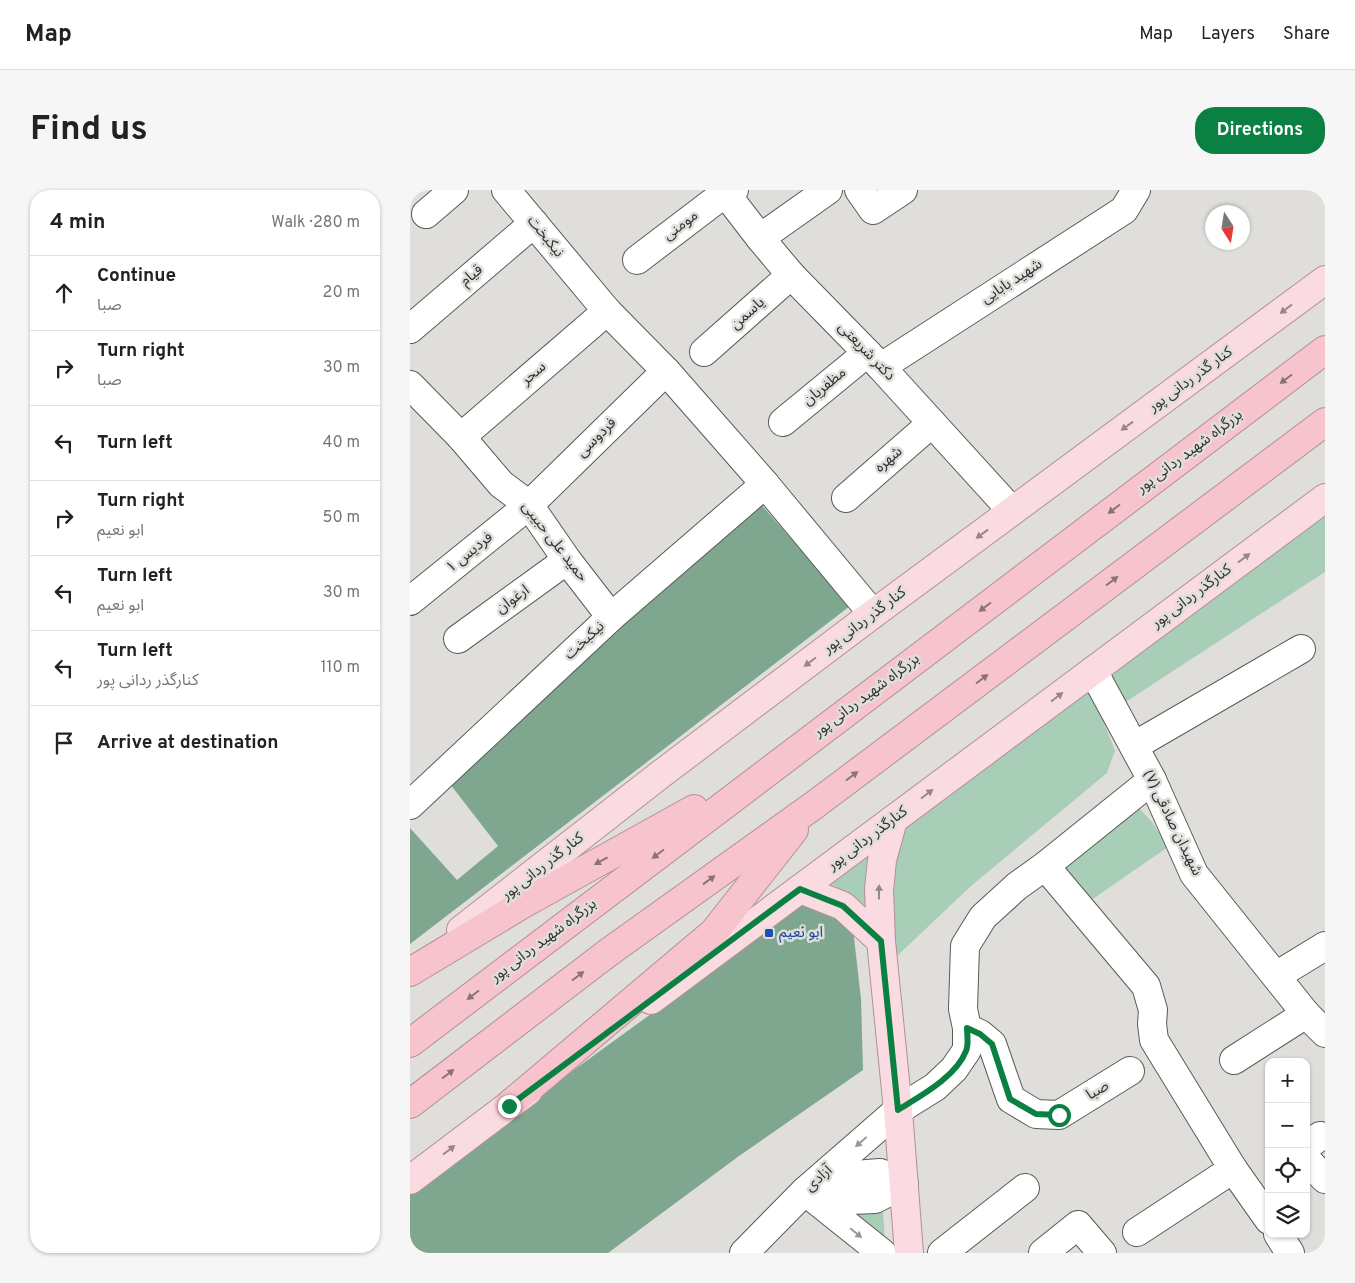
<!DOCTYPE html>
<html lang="en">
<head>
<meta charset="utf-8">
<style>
  body { margin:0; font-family:Overpass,"Noto Sans Arabic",sans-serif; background:#f6f6f6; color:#222 }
  .controls { position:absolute; right:15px; bottom:15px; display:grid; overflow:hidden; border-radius:10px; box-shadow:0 1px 4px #0004 }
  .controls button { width:45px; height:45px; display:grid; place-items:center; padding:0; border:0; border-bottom:1px solid #e0e0e0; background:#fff; color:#222; font:25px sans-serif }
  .compass { position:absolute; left:795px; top:15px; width:45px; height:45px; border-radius:50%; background:#fff; box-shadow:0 1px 4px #0004; rotate:168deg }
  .stop { position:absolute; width:15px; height:15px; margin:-11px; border:4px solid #0b8043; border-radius:50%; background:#fff }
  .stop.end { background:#0b8043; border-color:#fff; box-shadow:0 1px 5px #0008 }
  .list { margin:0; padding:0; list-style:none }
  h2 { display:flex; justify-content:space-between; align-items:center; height:65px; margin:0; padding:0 20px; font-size:21px }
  h2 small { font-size:16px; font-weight:400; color:#767676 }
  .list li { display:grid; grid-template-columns:32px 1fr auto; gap:15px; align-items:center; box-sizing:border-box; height:75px; padding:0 20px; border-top:1px solid #e0e0e0 }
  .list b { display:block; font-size:19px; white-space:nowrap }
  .list p { margin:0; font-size:16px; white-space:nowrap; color:#767676 }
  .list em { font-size:16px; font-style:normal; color:#767676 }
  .icon { flex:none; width:28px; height:28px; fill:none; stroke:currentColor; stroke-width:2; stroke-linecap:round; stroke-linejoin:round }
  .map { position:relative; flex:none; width:915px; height:1063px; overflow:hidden; border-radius:20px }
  header { display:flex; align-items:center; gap:30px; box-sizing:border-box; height:70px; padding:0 25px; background:#fff; border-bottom:1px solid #e0e0e0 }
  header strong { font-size:24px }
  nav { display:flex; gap:28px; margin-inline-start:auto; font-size:18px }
  .intro { display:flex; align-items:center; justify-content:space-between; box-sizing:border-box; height:120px; padding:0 30px }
  h1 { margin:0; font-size:35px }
  .button { padding:12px 22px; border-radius:20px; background:#0b8043; color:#fff; font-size:18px; font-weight:700 }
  main { display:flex; gap:30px; padding:0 30px }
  aside { flex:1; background:#fff; border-radius:20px; box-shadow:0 1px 4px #0004 }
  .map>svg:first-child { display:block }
  .green { fill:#a8ceb8 }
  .forest { fill:#7fa790 }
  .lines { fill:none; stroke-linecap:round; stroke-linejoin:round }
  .minor-casing { stroke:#5b5a58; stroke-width:30 }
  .major-casing { stroke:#b19096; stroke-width:30 }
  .highway-casing { stroke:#b19096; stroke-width:30 }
  .minor { stroke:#fff; stroke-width:28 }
  .major { stroke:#fadbe1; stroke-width:28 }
  .highway { stroke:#f7c3cd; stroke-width:28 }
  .oneway { fill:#958688 }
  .oneway2 { fill:#8a7276 }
  .oneway3 { fill:#989897 }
  .route { stroke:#0b8043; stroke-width:6 }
  .transit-dot { fill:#1a4fb4; stroke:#e0dedb; stroke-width:2 }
  .labels { text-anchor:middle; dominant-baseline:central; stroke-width:5; stroke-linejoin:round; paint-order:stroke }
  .street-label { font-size:15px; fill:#30302f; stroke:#e0dedb }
  .transit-label { font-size:15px; fill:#164399; stroke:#e0dedb; text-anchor:start }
</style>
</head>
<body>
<header>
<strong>Map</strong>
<nav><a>Map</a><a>Layers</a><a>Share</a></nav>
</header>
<div class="intro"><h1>Find us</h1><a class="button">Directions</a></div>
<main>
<aside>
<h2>4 min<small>Walk · 280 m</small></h2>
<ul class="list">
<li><svg class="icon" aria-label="ahead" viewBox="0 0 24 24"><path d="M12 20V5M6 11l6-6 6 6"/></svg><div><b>Continue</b><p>صبا</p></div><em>20 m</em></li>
<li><svg class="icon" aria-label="right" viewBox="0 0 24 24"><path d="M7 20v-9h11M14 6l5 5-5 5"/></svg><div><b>Turn right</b><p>صبا</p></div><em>30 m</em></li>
<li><svg class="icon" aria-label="left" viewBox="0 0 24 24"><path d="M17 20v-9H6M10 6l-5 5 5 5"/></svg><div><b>Turn left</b></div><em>40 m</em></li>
<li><svg class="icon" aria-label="right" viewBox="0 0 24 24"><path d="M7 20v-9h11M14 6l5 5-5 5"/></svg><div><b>Turn right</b><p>ابو نعیم</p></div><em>50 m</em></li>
<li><svg class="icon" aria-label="left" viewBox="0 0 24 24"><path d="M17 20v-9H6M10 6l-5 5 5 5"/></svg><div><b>Turn left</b><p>ابو نعیم</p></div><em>30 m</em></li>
<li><svg class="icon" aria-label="left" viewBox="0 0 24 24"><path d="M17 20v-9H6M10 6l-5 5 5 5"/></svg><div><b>Turn left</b><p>کنارگذر ردانی پور</p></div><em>110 m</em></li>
<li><svg class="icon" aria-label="arrive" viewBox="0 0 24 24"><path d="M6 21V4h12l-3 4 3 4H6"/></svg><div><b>Arrive at destination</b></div></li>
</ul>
</aside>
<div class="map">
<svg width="915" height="1063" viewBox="0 0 915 1063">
  <rect width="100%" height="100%" fill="#e0dedb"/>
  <g class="green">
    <polygon points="915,321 915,382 714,513 697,483"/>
    <polygon points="680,497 705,561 697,583 561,696 486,767 481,714 484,676 495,635"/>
    <polygon points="726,615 742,632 758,657 674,715 640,664"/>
    <path d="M469 651 463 737C447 711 442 703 413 691Z"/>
    <polygon points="441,1018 473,1021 475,1051"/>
  </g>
  <g class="forest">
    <polygon points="349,312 440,416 0,754 0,638 47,690 88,656 40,594"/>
    <polygon points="391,715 418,719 443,739 451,809 453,880 329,966 198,1063 0,1063 0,999"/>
  </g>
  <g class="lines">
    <g class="minor-casing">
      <g id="minor">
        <polyline points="96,0 197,121 256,181 355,294 463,424"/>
        <polyline points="313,0 350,48 381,85 471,177 602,321"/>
        <polyline points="449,0 463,20 493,0"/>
        <polyline points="16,24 44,0"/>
        <polyline points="350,48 418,0"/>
        <polyline points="227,70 315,3 324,0"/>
        <polyline points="0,139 124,33"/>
        <polyline points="294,162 381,85"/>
        <polyline points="471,177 714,20 726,0"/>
        <polyline points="0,195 51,247 91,294 119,315 157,370 201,427"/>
        <polyline points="373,232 457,163"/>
        <polyline points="51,247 197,121"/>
        <polyline points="436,308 522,233"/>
        <polyline points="0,411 119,315 256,181"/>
        <polyline points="48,449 157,370"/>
        <polyline points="683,481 742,590 784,684 896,824 915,843"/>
        <polyline points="724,556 891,459"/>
        <polyline points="0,615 201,427 355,294"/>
        <polyline points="635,676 736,796 743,820 742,834 744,850 823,979 859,1030"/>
        <polyline points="866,786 915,756"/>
        <polyline points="557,838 570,844 582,854 601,909 626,924 649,925 720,881"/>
        <polyline points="824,870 896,824"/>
        <polyline points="896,957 910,946"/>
        <polyline points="896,969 915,989"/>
        <polygon points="470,983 494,994 465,1009 417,1011 395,1001 419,987"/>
        <polyline points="402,1007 472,1063"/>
        <polyline points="727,1042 823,979"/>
        <polyline points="868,1044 880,1063"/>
        <polyline points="334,1063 395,1001 488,920 525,897 544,879 557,860 557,838 553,819 555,756 573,727 607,696 635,676 742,590"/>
        <polyline points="532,1063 615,998"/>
        <polyline points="633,1063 668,1035 692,1063"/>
      </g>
    </g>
    <g class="major-casing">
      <g id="major">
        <polyline points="483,630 472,670 469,700 471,751 488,920 499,1063"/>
        <polyline points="390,699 433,716 471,751"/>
        <polyline points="51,740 251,584 463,424 915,90"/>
        <polyline points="241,810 915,308"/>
        <polyline points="0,990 118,901"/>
      </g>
    </g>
    <g class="highway-casing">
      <g id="highway">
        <polyline points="0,782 113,714 284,619"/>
        <polyline points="0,853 915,160"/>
        <polyline points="0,914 199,762 403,616 915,232"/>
        <polyline points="99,915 304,742 384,640"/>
      </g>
    </g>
    <use href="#minor" class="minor"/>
    <use href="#major" class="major"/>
    <use href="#highway" class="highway"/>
  </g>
  <defs><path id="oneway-solid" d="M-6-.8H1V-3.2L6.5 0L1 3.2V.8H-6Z" transform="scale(1.25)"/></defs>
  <g class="oneway">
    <use href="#oneway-solid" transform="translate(876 119) rotate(143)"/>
    <use href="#oneway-solid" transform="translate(717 236) rotate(144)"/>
    <use href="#oneway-solid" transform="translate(572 344) rotate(144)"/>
    <use href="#oneway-solid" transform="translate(834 368) rotate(-37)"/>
    <use href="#oneway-solid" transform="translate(400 472) rotate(143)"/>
    <use href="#oneway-solid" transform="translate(647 507) rotate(-37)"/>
    <use href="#oneway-solid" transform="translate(517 604) rotate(-37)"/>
    <use href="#oneway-solid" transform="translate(469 702) rotate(-89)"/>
    <use href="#oneway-solid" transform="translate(39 960) rotate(-37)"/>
  </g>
  <g class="oneway2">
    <use href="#oneway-solid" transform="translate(876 189) rotate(143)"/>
    <use href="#oneway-solid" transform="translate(704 319) rotate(143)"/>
    <use href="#oneway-solid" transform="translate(702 391) rotate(-37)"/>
    <use href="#oneway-solid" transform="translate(575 417) rotate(143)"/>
    <use href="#oneway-solid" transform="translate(572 489) rotate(-37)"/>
    <use href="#oneway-solid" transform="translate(442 586) rotate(-37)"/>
    <use href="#oneway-solid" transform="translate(248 664) rotate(143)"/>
    <use href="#oneway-solid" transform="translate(191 671) rotate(151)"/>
    <use href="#oneway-solid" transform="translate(299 690) rotate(-36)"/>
    <use href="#oneway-solid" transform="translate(168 786) rotate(-37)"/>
    <use href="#oneway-solid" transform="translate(63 805) rotate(143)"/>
    <use href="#oneway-solid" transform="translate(38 884) rotate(-37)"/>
  </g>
  <g class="oneway3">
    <use href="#oneway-solid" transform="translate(451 952) rotate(139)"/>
    <use href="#oneway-solid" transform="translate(446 1043) rotate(39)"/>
  </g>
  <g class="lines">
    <path class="route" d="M99 916 390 699 433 716 471 751 488 920C510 906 546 887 556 861 559 855 557 844 557 838L570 844 582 854 600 909 626 924 649 925"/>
  </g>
  <rect class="transit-dot" x="354" y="738" width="10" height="10" rx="2.5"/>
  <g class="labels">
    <g class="street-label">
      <text transform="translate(271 36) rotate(-37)">مومنی</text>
      <text transform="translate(135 47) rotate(51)">نیکبخت</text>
      <text transform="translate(62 86) rotate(-40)">قیام</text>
      <text transform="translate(602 92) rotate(-33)">شهید بابایی</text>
      <text transform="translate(338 124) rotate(-42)">یاسمن</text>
      <text transform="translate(456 162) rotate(46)">دکتر شریعتی</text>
      <text transform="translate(124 184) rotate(-41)">سحر</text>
      <text transform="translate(781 190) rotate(-36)">کنار گذر ردانی پور</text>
      <text transform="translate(415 197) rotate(-39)">مظفریان</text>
      <text transform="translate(187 248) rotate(-45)">فردوسی</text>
      <text transform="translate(780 262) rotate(-37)">بزرگراه شهید ردانی پور</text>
      <text transform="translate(479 270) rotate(-41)">شهره</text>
      <text transform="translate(144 352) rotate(52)">حمید علی حبیبی</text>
      <text transform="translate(60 363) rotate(-39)">فردیس ۱</text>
      <text transform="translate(782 407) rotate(-37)">کنارگذر ردانی پور</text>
      <text transform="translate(103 410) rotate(-36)">ارغوان</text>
      <text transform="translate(455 431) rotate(-37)">کنار گذر ردانی پور</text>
      <text transform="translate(175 451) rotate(-43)">نیکبخت</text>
      <text transform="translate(457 506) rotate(-37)">بزرگراه شهید ردانی پور</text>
      <text transform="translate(762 633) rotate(64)">شهیدان صادقی (۷)</text>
      <text transform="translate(458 649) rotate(-37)">کنارگذر ردانی پور</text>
      <text transform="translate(133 677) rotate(-38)">کنار گذر ردانی پور</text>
      <text transform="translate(134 751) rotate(-37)">بزرگراه شهید ردانی پور</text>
      <text transform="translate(688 901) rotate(-32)">صبا</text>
      <text transform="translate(409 989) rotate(-42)">آزادی</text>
    </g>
    <g class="transit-label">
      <text x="369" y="743">ابو نعیم</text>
    </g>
  </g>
</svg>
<div class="controls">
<button>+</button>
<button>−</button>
<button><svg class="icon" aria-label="locate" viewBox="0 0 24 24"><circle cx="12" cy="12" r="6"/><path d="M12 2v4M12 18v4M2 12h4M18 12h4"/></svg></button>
<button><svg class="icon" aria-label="layers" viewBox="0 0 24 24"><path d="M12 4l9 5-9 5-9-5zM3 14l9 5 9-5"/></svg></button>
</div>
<svg class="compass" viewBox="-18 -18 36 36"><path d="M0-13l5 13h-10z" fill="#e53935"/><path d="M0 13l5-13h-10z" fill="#767676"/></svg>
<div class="stop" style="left:649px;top:925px"></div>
<div class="stop end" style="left:99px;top:916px"></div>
</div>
</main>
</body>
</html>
